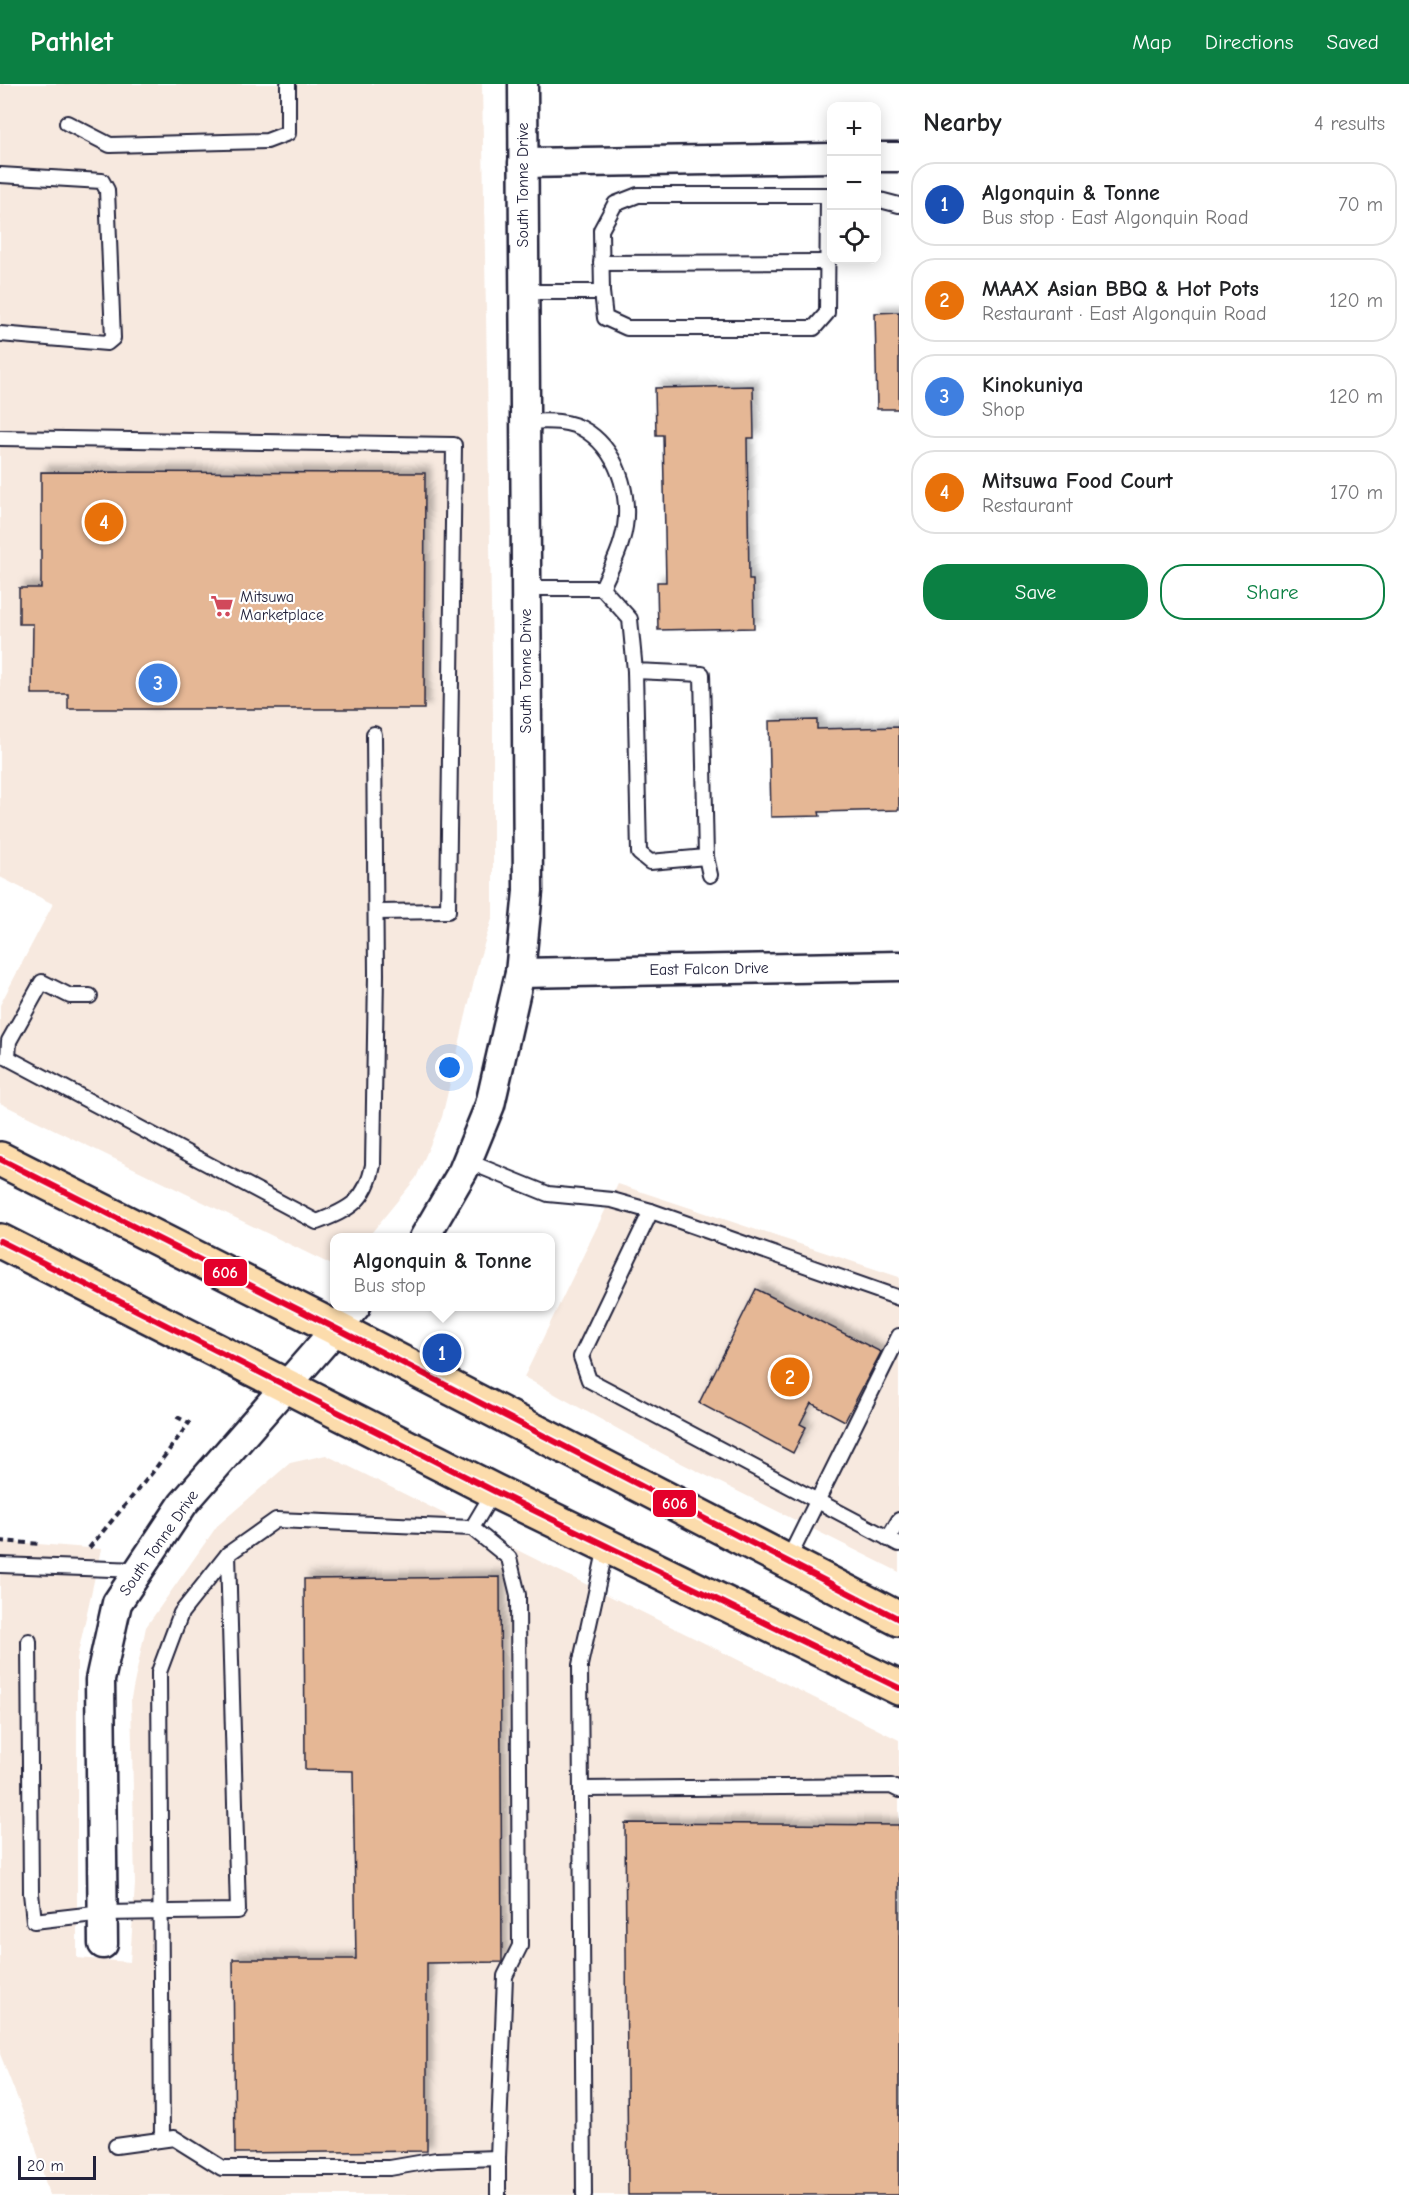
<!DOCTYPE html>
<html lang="en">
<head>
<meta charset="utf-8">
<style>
  body { margin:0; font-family:"Comic Neue",sans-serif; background:#f2f2f2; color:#202124 }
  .controls { position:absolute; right:18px; top:18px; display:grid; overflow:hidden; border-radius:12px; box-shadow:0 3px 15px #0003 }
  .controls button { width:54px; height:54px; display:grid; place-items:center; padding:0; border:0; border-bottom:2px solid #e0e0e0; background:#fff; color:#202124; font:30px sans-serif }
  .scale { position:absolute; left:18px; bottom:15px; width:78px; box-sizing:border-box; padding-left:6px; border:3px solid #22223b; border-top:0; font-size:16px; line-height:21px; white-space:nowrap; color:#22223b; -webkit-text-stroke:4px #fff; paint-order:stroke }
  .you { position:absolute; left:450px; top:984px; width:21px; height:21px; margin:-15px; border:4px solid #fff; border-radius:50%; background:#1a73e8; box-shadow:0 0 0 9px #1a73e833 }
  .badge { display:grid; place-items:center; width:39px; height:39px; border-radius:50%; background:#0b8043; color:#fff; font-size:20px; font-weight:700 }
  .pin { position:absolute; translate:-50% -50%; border:3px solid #fff; box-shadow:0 2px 6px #0006 }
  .popup { position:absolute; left:330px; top:1149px; width:225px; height:78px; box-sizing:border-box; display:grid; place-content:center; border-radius:12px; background:#fff; filter:drop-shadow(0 2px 4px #0005); font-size:20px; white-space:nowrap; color:#757577 }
  .popup b { font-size:22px; color:#202124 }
  .popup::after { content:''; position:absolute; left:50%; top:100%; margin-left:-12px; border:12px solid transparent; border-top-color:#fff }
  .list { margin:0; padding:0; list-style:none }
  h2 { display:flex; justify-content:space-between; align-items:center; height:78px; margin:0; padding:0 24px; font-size:26px }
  h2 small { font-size:20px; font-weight:400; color:#757577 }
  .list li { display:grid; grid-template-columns:39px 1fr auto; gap:18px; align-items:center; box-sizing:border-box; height:84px; margin:0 12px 12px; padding:0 12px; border:2px solid #e0e0e0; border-radius:24px }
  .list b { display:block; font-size:22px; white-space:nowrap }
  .list p { margin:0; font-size:20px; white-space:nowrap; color:#757577 }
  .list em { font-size:20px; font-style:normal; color:#757577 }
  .actions { display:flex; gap:12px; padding:18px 24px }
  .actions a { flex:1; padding:14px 0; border:2px solid #0b8043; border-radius:24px; text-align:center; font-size:21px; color:#0b8043 }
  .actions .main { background:#0b8043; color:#fff }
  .icon { flex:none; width:33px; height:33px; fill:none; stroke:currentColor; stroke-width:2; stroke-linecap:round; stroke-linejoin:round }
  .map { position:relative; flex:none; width:899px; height:2111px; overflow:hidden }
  header { display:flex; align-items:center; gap:36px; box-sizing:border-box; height:84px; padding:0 30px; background:#0b8043; color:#fff }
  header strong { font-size:28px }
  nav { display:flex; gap:33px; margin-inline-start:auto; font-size:21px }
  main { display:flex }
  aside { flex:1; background:#fff }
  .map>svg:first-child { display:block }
  .built { fill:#f7e9df }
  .building { fill:#e5b795; stroke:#22223b; stroke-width:1.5; filter:url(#shadow) }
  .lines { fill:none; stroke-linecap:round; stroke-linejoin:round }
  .service-casing { stroke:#22223b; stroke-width:18 }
  .minor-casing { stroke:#22223b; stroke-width:33 }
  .primary-casing { stroke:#22223b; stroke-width:38 }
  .path { stroke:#22223b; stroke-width:4; stroke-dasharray:6 4.5; stroke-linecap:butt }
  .service { stroke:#fff; stroke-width:14 }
  .minor { stroke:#fff; stroke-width:28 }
  .primary { stroke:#fcdcac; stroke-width:33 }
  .bus-1-casing { stroke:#fff; stroke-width:10 }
  .bus-1 { stroke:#e4002b; stroke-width:6 }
  .labels { text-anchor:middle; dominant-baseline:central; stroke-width:4.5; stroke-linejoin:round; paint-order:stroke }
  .street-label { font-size:16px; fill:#22223b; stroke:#fff }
  .poi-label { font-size:16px; fill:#22223b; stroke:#fff; text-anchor:start }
  .line-badge { stroke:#fff; stroke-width:2 }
  .badge-label { font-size:16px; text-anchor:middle; font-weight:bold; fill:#fff }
</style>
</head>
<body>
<header>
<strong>Pathlet</strong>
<nav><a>Map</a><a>Directions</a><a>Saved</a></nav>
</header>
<main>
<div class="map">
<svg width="899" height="2111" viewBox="0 0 899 2111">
  <defs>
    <filter id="shadow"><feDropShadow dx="5.5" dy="-5.5" stdDeviation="3" flood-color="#0004"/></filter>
  </defs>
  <rect width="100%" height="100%" fill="#fff"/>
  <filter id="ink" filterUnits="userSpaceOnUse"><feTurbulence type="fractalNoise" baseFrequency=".0167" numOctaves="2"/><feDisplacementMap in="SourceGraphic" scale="12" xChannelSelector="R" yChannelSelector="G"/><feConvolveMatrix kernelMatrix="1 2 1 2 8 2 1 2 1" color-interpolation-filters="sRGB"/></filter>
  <g filter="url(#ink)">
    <g class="built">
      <polygon points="0,0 482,0 493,633 493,832 479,876 442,1033 416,1094 368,1153 334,1154 334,1182 0,1019 0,921 53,820 0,793"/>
      <polygon points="618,1100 899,1193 899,1488 665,1371 524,1293"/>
      <polygon points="326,1371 899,1656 899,2111 49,2111 32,2051 0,1970 0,1457 101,1465 77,1574 77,1874 130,1878 135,1800 131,1614 146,1543 217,1442 290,1379"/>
    </g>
    <g class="building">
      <polygon points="899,228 899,325 877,325 875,229"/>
      <polygon points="753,302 754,354 747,354 749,496 753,496 754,544 658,546 657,498 666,498 663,351 656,351 655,304"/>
      <polygon points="41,388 425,389 424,625 68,625 68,610 32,610 33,540 19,540 19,504 41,504"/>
      <polygon points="817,636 817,645 899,643 899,726 819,728 820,732 771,733 769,637"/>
      <polygon points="756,1205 881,1268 845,1337 811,1319 800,1340 806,1343 793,1369 699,1319"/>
      <polygon points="500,1493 502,1878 427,1879 427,2067 235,2069 233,1875 356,1875 353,1687 305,1686 304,1495"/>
      <polygon points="625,1739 899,1741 899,2111 628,2111"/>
    </g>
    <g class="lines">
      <g class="service-casing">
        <g id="service">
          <polyline points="67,39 110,61 267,57 288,49 288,0"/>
          <polyline points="0,91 102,97 107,106 113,254 107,259 0,250"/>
          <polyline points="876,115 899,121"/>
          <polyline points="601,179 828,178"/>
          <polyline points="524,208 602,208 601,146 615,120 638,111 832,111"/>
          <polyline points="602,208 605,234 627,244 814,244 827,229 828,111"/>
          <path d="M525 338C545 337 570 335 588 348 621 371 633 419 622 456 618 472 609 488 602 504"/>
          <polyline points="0,354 454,361 448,827 376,828"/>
          <polyline points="525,504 602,504 630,535 635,587 702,590 706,773 710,791"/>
          <polyline points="635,587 639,769 650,778 706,773"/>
          <path d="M90 912H70L42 898 9 957 8 974 317 1138C350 1125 366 1117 373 1081L376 890 374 650"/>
          <polyline points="467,1077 548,1110 612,1116 651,1127 899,1214"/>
          <polyline points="651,1127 581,1273 589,1296 899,1460"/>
          <polyline points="472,1444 509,1474 518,1511 520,1862 505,1892 498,2074"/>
          <polyline points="888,1455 899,1436"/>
          <polyline points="787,1478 899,1252"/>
          <polyline points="0,1481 139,1486"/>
          <polyline points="29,1557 31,1809 34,1837 103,1829 238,1827 228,1470"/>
          <polyline points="581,1705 891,1702 899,1706"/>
          <polyline points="162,2055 159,1588 181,1529 228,1470 276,1436 472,1444 494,1407"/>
          <polyline points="116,2062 174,2054 222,2084 390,2084 436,2076 498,2074 498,2111"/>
          <polyline points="584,2111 580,1581 606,1463"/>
        </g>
      </g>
      <g class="minor-casing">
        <g id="minor">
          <polyline points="876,73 899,73"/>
          <polyline points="523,79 832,74"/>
          <polyline points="520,889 899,882"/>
          <polyline points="424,1154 463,1087 490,1021 520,889 528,807 523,0"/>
          <polyline points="103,1860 100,1596 117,1519 183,1420 356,1222"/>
        </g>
      </g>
      <g class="primary-casing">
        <g id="primary">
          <polyline points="0,1075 335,1244 899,1535"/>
          <polyline points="0,1157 494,1407 899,1604"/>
        </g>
      </g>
      <g class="path">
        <polyline points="0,1457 41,1460"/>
        <polyline points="89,1464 152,1389 189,1339 175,1332"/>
      </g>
      <use href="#service" class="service"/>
      <use href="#minor" class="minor"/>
      <use href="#primary" class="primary"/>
      <g class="bus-1-casing">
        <g id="bus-1">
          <polyline points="0,1075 335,1244 899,1535"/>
          <polyline points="0,1157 494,1407 899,1604"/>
        </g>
      </g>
      <use href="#bus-1" class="bus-1"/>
    </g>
  </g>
  <defs>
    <g id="supermarket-bare" transform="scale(1.8)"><path d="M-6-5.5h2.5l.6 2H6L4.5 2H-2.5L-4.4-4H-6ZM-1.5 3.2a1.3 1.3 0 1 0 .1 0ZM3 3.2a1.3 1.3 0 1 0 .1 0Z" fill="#d1495b" stroke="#fff" stroke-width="2.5" paint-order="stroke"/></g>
  </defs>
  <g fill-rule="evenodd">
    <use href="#supermarket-bare" x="222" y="522"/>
  </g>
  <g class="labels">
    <g class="street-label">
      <text transform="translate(523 101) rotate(-90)">South Tonne Drive</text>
      <text transform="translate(526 587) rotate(-90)">South Tonne Drive</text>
      <text transform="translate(709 885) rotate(-1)">East Falcon Drive</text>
      <text transform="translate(159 1459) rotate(-55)">South Tonne Drive</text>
    </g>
    <g class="poi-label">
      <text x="240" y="513">Mitsuwa<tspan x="240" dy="18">Marketplace</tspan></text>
    </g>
  </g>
  <g class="line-badge">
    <rect x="203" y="1174" width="45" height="29" rx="6" fill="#e4002b"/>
    <rect x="652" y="1405" width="45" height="29" rx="6" fill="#e4002b"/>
  </g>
  <g class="badge-label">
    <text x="225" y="1194">606</text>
    <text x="675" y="1425">606</text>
  </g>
</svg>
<div class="controls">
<button>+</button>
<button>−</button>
<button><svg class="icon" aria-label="locate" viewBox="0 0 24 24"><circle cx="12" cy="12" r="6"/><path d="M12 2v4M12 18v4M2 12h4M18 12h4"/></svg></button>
</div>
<div class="scale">20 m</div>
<div class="you"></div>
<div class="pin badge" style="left:442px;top:1269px;background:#1a4fb4">1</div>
<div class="popup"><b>Algonquin &amp; Tonne</b>Bus stop</div>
<div class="pin badge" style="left:790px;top:1293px;background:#e8710a">2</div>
<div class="pin badge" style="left:158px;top:599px;background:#3f7fe0">3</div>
<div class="pin badge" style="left:104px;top:438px;background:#e8710a">4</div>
</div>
<aside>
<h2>Nearby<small>4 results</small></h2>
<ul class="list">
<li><span class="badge" style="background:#1a4fb4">1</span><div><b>Algonquin &amp; Tonne</b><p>Bus stop · East Algonquin Road</p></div><em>70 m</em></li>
<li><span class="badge" style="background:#e8710a">2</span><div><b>MAAX Asian BBQ &amp; Hot Pots</b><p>Restaurant · East Algonquin Road</p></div><em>120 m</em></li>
<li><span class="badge" style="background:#3f7fe0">3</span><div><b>Kinokuniya</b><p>Shop</p></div><em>120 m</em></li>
<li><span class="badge" style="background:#e8710a">4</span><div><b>Mitsuwa Food Court</b><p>Restaurant</p></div><em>170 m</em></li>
</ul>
<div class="actions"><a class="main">Save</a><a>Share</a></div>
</aside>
</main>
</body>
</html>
